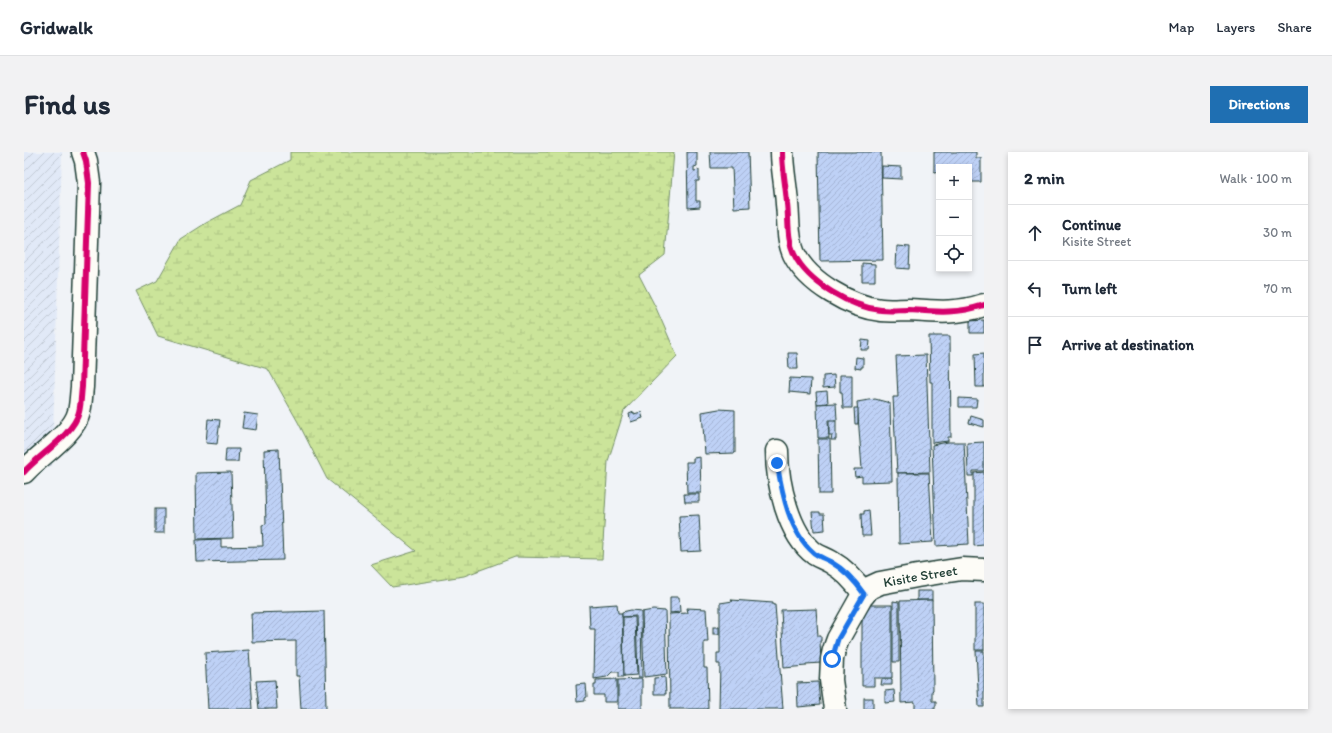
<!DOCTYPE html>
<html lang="en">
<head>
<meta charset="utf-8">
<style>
  body { margin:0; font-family:Itim,sans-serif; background:#f2f2f3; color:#1f2937 }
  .controls { position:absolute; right:12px; top:12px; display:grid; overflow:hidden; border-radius:0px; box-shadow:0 2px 6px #0003 }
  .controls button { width:36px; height:36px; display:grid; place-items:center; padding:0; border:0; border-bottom:1px solid #e0e1e3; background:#fff; color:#1f2937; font:20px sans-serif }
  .stop { position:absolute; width:12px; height:12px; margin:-9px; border:3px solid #1a73e8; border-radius:50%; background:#fff }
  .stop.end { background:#1a73e8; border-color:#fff; box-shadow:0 1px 4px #0008 }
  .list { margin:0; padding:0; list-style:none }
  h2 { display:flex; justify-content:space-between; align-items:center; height:52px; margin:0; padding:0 16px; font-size:17px }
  h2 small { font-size:13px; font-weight:400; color:#747a83 }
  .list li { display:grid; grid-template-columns:26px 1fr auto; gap:12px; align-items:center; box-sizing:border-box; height:56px; padding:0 16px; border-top:1px solid #e0e1e3 }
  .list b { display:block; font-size:15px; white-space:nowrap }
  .list p { margin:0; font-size:13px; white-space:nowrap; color:#747a83 }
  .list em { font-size:13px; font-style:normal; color:#747a83 }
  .icon { flex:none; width:22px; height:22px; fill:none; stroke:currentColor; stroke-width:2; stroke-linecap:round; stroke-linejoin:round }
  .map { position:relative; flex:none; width:960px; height:557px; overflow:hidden; border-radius:0px }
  header { display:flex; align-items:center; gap:24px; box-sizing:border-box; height:56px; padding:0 20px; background:#fff; border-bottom:1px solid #e0e1e3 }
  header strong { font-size:19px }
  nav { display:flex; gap:22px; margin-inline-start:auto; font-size:14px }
  .intro { display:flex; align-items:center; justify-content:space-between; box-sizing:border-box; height:96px; padding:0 24px }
  h1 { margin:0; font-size:28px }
  .button { padding:10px 18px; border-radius:0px; background:#1f6fb2; color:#fff; font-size:14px; font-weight:700 }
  main { display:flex; gap:24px; padding:0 24px }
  aside { flex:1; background:#fff; border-radius:0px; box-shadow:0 2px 6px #0003 }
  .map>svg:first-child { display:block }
  .industrial { fill:url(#industrial-furrows) }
  .wetland { fill:url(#wetland-marsh); stroke:#759067 }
  .building { fill:url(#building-hatch); stroke:#1f3d34 }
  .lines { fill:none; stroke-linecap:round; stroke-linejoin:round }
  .minor-casing { stroke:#1f3d34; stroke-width:25 }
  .minor { stroke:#fdfcf7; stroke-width:22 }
  .cycleway-casing { stroke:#fdfcf7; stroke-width:8 }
  .cycleway { stroke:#d6006c; stroke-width:6 }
  .route { stroke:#1a73e8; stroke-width:5 }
  .labels { text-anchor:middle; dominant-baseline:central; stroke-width:4; stroke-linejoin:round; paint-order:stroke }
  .street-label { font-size:14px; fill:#1f3d34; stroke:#fdfcf7 }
</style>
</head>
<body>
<header>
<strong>Gridwalk</strong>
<nav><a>Map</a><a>Layers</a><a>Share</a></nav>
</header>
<div class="intro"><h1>Find us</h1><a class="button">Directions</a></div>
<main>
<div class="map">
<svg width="960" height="557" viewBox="0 0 960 557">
  <defs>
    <pattern id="industrial-furrows" width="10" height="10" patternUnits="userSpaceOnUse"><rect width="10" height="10" fill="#e1e9f7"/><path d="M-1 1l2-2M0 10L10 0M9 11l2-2" fill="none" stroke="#c1c9d4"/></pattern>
    <pattern id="wetland-marsh" width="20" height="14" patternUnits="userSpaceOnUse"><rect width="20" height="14" fill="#cbe49a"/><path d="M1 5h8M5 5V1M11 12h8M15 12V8" fill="none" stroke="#aec485"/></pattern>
    <pattern id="building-hatch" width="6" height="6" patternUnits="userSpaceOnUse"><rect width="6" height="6" fill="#bed1f6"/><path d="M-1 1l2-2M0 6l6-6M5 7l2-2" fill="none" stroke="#a3b4d4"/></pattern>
  </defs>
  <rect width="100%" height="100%" fill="#f0f3f7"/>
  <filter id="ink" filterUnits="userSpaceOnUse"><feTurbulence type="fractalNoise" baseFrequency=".025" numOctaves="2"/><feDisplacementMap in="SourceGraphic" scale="8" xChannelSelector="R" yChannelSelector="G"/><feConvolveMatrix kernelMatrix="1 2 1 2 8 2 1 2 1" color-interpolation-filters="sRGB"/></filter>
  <g filter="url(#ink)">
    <polygon class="industrial" points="0,0 38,0 28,314 0,316"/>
    <polygon class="wetland" points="266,0 650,0 641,103 615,123 632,156 653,204 600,259 584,309 578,407 491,405 440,424 368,435 347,413 392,399 303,327 274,270 244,217 134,184 112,139 133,129 157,87 182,71 216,53 227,28 266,8"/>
    <g class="building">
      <polygon points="663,0 673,0 673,14 670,15 670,19 675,18 675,29 672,29 672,49 676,49 676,55 664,56"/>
      <polygon points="686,0 724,0 726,55 710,56 708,16 687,16"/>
      <polygon points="794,0 857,0 859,108 796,109"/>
      <polygon points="910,0 952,0 952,6 957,6 957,30 945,30 945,15 915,15 915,19 910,20"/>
      <polygon points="858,14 877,15 877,27 858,26"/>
      <polygon points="873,94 886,95 885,117 872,116"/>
      <polygon points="838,111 851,112 851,129 838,129"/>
      <polygon points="960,168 960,181 946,181 946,169"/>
      <polygon points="905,184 926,184 927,285 924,285 924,289 908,291 908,230 906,230"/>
      <polygon points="838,188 846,189 845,198 837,198"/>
      <polygon points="764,201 773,201 774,217 765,217"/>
      <polygon points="960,201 960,235 952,235 951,202"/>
      <polygon points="902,203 906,320 873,321 869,245 874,245 872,204"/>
      <polygon points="832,205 839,206 839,215 837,215 837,217 831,216"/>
      <polygon points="810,223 811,235 799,236 799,224"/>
      <polygon points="816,223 828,223 828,256 819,256 818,240 816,240"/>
      <polygon points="766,226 787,227 786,242 765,240"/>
      <polygon points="803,239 804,251 793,252 792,240"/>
      <polygon points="935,246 953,247 952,255 935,255"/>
      <polygon points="851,247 866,251 868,329 838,330 838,324 831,325 830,317 838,317 833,250"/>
      <polygon points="812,251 813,268 804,268 805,286 794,286 793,252"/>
      <polygon points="830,256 834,256 834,272 831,272"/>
      <polygon points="695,257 711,258 711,301 681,302 678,260"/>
      <polygon points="610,260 610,262 617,260 619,266 607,270 605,262"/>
      <polygon points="220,261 234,263 232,278 218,276"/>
      <polygon points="947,264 960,268 960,275 945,271"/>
      <polygon points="184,267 196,268 193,292 182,291"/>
      <polygon points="805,269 812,269 812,288 807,288 808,283 805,283"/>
      <polygon points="794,287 806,287 807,342 795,342"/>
      <polygon points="924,290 940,290 945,392 912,394 908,293"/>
      <polygon points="960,290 960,319 949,319 949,324 944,324 943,291"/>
      <polygon points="202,297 215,297 214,310 201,310"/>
      <polygon points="255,297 259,408 173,410 172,388 197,387 197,395 239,394 238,373 242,372 240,298"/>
      <polygon points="676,305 677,341 663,341 662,310 669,310 669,306"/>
      <polygon points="207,320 209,386 173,387 172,321"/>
      <polygon points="960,320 960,393 950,394 950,321"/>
      <polygon points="874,321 905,321 909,390 875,392"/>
      <polygon points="660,342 675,342 675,350 661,350"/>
      <rect x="131" y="357" width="9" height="24"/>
      <polygon points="845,358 847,384 838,384 837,362 840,362 840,359"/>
      <polygon points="788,360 796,360 796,362 800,362 801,378 790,379"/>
      <polygon points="675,363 677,399 657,400 655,364"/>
      <rect x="893" y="439" width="15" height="9"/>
      <polygon points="646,445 655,445 656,460 646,461"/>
      <polygon points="707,448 749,451 749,453 751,453 759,557 695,557 696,512 693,512 693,501 696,501 696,451 709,449"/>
      <polygon points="908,448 909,538 908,539 908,549 912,549 912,554 911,554 911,557 891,557 891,550 877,551 876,449"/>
      <polygon points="869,449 875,450 875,510 869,510"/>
      <polygon points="593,452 594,461 598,461 600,525 595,525 595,520 588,520 583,525 570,527 571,477 566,477 565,454"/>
      <rect x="951" y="452" width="9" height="46"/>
      <polygon points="838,453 868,453 868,526 850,526 850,534 838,534"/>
      <polygon points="663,456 682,457 684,490 680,490 680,516 683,516 684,557 646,557 645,462 664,461"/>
      <polygon points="792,457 794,484 797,484 797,489 796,489 797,511 782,512 782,514 760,516 757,458"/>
      <polygon points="607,458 617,459 618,526 614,526 612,464 598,465 598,460"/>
      <polygon points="629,458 641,459 643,522 620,525 618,460"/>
      <polygon points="300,459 302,557 277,557 275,524 272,524 272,489 228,490 227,461"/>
      <polygon points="599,465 611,465 613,523 600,524"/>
      <rect x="689" y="475" width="6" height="7"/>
      <polygon points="225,498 229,557 184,557 181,501"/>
      <polygon points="952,499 960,499 960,555 955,555"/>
      <polygon points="641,525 642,542 630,542 630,526"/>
      <polygon points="593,527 593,550 580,550 580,543 570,543 570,533 572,533 572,528"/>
      <polygon points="618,527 618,557 594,557 594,528"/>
      <polygon points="858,527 868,527 868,533 857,533"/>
      <polygon points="251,528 253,557 235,557 232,529"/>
      <polygon points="794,530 796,553 774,555 773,531"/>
      <polygon points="562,532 563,545 561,546 561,549 553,550 552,533"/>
      <polygon points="870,538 871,550 861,551 861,539"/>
      <rect x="840" y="546" width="9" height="11"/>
    </g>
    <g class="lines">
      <g class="minor-casing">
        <g id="minor">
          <path d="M758 0C758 17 762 34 763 52 765 69 763 87 770 102 784 131 827 155 857 158 866 159 876 158 885 158 913 160 933 162 960 153"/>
          <path d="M753 299C753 330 764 382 791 402 796 405 802 407 807 410 821 418 831 429 840 442"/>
          <path d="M0 320C15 303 50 282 55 260 57 252 57 243 58 235L65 31 62 9 59 0"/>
          <path id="s1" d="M811 557 807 528 808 507 810 498 814 487 837 446 845 436 856 431 893 424 938 417 960 418"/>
        </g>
      </g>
      <use href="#minor" class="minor"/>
      <g class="cycleway-casing">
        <g id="cycleway">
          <path d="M758 0C758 17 762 34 763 52 765 69 763 87 770 102 784 131 827 155 857 158 866 159 876 158 885 158 913 160 933 162 960 153"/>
          <path d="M0 320C15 303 50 282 55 260 57 252 57 243 58 235L65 31 62 9 59 0"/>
        </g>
      </g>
      <use href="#cycleway" class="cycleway"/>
    </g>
  </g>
  <g class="lines" filter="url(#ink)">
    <path class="route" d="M753 311C758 341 765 380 790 401 795 405 802 407 807 410 821 418 831 429 840 442L814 487 808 507"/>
  </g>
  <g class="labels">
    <g class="street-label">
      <text stroke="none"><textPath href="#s1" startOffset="184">Kisite Street</textPath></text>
    </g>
  </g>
</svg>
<div class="controls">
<button>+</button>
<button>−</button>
<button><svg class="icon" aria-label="locate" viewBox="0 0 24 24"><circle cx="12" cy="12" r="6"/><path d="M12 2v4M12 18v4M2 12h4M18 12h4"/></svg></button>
</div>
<div class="stop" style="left:808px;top:507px"></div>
<div class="stop end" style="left:753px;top:311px"></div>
</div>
<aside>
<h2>2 min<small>Walk · 100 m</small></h2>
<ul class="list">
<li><svg class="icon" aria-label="ahead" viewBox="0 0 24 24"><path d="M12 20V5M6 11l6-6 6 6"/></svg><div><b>Continue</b><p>Kisite Street</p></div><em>30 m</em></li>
<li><svg class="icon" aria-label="left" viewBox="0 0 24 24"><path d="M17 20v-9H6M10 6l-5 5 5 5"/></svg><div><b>Turn left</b></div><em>70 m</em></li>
<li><svg class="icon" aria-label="arrive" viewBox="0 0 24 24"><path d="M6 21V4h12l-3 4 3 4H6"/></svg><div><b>Arrive at destination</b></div></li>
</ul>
</aside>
</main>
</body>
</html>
